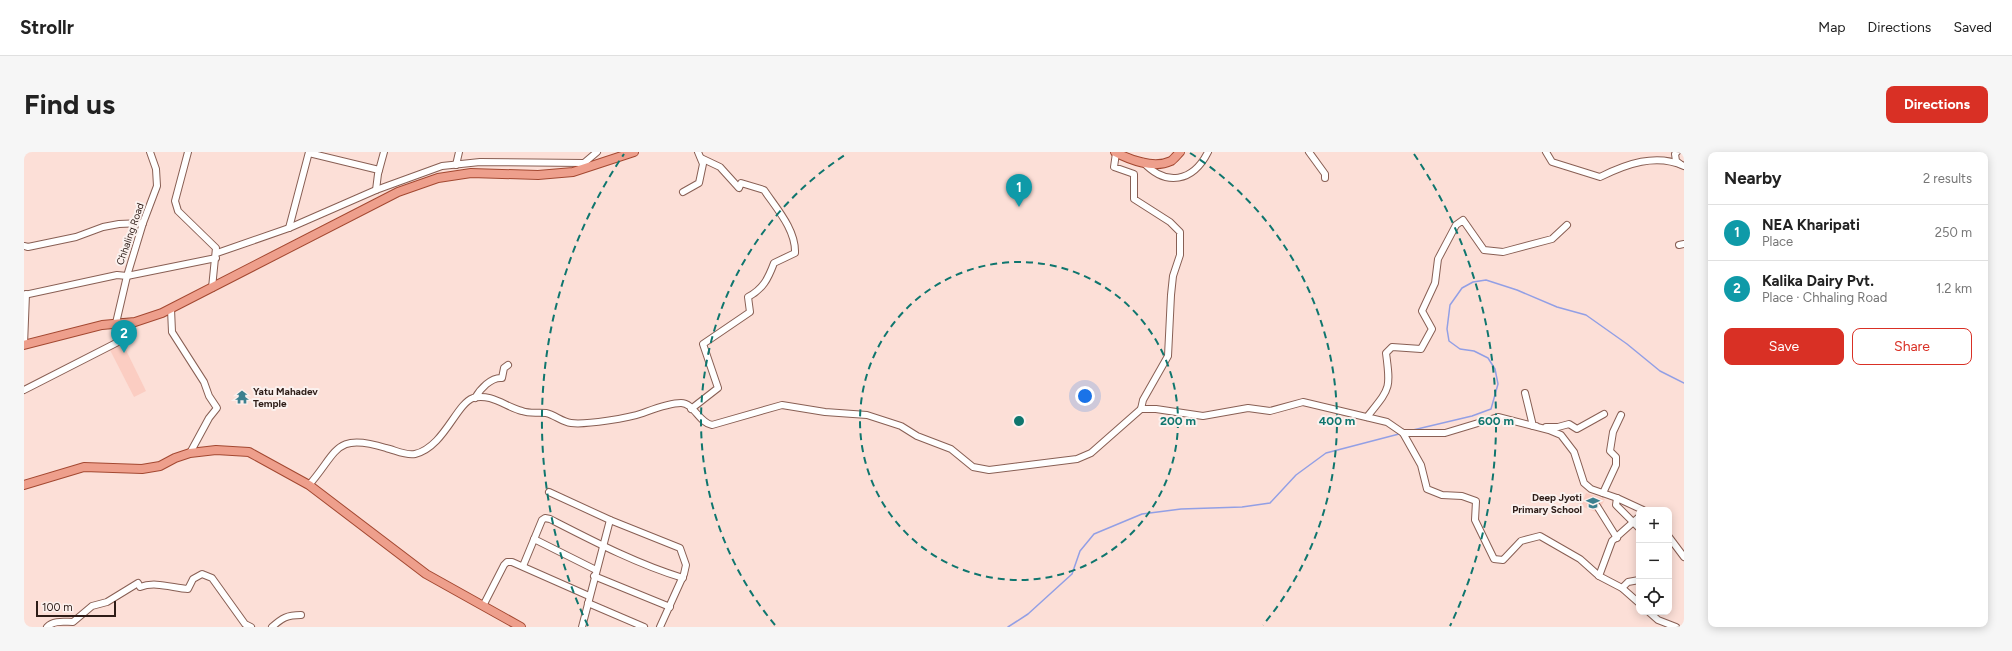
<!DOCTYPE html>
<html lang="en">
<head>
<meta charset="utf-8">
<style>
  body { margin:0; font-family:Figtree,sans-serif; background:#f6f6f6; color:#222 }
  .controls { position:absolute; right:12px; bottom:12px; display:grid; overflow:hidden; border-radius:8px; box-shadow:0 2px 10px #0003 }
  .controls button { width:36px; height:36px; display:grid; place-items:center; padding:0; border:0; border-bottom:1px solid #e0e0e0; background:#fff; color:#222; font:20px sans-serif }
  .scale { position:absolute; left:12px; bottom:10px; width:80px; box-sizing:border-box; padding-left:4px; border:2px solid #2d1c17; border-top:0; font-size:11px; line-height:14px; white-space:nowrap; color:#2d1c17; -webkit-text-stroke:3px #fbf1ee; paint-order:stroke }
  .you { position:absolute; left:1061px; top:244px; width:14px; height:14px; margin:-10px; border:3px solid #fff; border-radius:50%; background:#1a73e8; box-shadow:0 0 0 6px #1a73e833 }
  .badge { display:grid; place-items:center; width:26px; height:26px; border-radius:50%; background:#d93025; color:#fff; font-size:13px; font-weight:700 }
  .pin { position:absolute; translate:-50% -33px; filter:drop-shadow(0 1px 2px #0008) }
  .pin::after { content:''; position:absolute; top:21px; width:14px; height:12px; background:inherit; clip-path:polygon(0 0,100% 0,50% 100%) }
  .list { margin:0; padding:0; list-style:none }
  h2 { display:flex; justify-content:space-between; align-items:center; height:52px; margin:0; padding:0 16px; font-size:17px }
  h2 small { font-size:13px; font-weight:400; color:#767676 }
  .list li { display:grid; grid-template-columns:26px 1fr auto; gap:12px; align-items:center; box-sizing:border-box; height:56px; padding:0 16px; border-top:1px solid #e0e0e0 }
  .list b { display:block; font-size:15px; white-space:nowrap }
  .list p { margin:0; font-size:13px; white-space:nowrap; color:#767676 }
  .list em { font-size:13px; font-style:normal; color:#767676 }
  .actions { display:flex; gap:8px; padding:12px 16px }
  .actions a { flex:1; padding:9px 0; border:1px solid #d93025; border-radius:8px; text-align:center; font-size:14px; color:#d93025 }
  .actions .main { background:#d93025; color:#fff }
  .icon { flex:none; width:22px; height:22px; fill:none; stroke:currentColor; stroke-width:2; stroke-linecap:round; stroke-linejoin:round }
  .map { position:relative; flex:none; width:1660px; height:475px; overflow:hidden; border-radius:8px }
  header { display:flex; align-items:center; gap:24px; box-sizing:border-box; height:56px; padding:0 20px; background:#fff; border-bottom:1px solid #e0e0e0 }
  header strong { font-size:19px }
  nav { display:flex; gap:22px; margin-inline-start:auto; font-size:14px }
  .intro { display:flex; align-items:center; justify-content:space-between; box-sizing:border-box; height:96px; padding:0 24px }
  h1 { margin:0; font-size:28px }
  .button { padding:10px 18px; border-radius:8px; background:#d93025; color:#fff; font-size:14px; font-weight:700 }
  main { display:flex; gap:24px; padding:0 24px }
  aside { flex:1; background:#fff; border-radius:8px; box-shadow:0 2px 10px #0003 }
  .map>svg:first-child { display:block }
  .built { fill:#fbcdc2 }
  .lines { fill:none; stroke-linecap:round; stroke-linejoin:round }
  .stream { stroke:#929fe5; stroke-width:1.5 }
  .minor-casing { stroke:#885f54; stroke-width:8 }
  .major-casing { stroke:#a34831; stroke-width:10 }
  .minor { stroke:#fff; stroke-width:6 }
  .major { stroke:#ee9f8c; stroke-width:8 }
  .ring { fill:none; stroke:#0f766e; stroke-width:2; stroke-dasharray:7 5 }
  .labels { text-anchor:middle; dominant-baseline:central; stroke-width:4; stroke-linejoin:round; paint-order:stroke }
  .street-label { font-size:10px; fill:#2d1c17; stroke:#fbf1ee }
  .poi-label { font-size:10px; font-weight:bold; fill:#2d1c17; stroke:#fbf1ee; text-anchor:start }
  .centre { fill:#0f766e; stroke:#fbf1ee; stroke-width:2 }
  .ring-label { font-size:12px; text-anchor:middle; font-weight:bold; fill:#0f766e; stroke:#fbf1ee; stroke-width:4; stroke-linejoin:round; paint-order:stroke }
</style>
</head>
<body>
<header>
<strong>Strollr</strong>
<nav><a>Map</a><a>Directions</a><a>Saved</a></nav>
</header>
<div class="intro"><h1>Find us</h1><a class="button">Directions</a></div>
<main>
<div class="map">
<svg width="1660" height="475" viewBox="0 0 1660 475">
  <rect width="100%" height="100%" fill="#fcdfd7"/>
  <g class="built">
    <polygon points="99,192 122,239 110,245 86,198"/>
    <polygon points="1562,341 1581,347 1574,361 1557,354"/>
  </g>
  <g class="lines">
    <g class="stream">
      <polyline points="1389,278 1448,264 1467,257 1474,232 1471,217 1464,206 1450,199 1436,197 1425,189 1423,177 1426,153 1438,136 1449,130 1462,128 1493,138 1533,155 1562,163 1603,192 1636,219 1660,231"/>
      <polyline points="984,475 1004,462 1048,422 1056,399 1070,382 1118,362 1157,357 1218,355 1246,351 1272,323 1302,301 1375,282"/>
    </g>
    <g class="minor-casing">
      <g id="minor">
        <polyline points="164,0 151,49 154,59 192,96 188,136"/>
        <polyline points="1285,0 1301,22 1301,26"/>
        <path d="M1522 0 1528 10 1576 25C1602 12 1632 1 1660 14"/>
        <polyline points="1653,0 1651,2 1652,9 1656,12"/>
        <polyline points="285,1 355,18"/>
        <path d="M1119 10C1142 35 1169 30 1184 0"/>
        <polyline points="432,13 435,0"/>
        <polyline points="352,38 354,22 360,0"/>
        <polyline points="659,40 675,31 679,12 674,0"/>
        <polyline points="265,76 285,0"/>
        <polyline points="1655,93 1660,92"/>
        <polyline points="0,94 4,95 52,85 79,75 95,72 119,71"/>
        <polyline points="193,101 265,76 352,38 418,14 456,10 560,11 573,0"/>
        <polyline points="0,143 93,123 103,124 192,106"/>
        <polyline points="147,157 148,180 180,230 185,244 193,256 185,266 166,301"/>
        <polyline points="92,171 103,124 119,71 133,34 132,17 126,0"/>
        <polyline points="0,193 2,142"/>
        <polyline points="0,238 96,189 101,180 100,170"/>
        <polyline points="1501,241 1509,274 1512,274"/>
        <path d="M451 246C456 237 467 225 478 226L480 216 484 213"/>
        <path d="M667 257 694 236 679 192 726 160 724 145C739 137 744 127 750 111L771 101C772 78 753 57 740 38L717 31 715 36 696 15 677 6"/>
        <polyline points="1117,257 1132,257 1179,264 1224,256 1246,259 1279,250 1363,270 1379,281 1421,281 1474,265 1525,278 1537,283 1550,300 1560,331 1567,337 1593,346 1619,358"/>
        <path d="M1343 265C1366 236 1367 238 1362 201L1368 195 1397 197 1408 177 1398 159 1411 131 1414 107 1432 73 1439 68 1460 98 1479 100 1528 87 1543 73"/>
        <polyline points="1522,275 1534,275 1545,272 1553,277 1580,262"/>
        <polyline points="1379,281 1397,313 1403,337 1418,343 1438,344 1452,349 1451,368 1470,407 1479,408 1497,389 1516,384 1556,407 1575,424 1598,436 1615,451"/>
        <path d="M285 333C314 300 310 280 362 296 371 298 382 304 391 302 420 295 432 252 449 246 467 241 482 255 498 259 506 262 514 260 522 261 531 263 538 270 547 271 562 273 605 266 619 261 630 257 645 251 657 251 670 251 675 271 688 273L758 253 801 260 843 263 877 274 893 284 927 297 949 315 965 318 1053 307 1067 301 1117 257 1119 248 1144 204 1147 143 1149 124 1156 103V80L1146 70 1110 47V22L1090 15 1092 1"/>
        <polyline points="525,340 586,368 656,396 662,413 660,422 636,475"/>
        <polyline points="1579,341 1592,313 1592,305 1586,299 1589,280 1597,263"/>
        <polyline points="1593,346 1592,353 1615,376"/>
        <polyline points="1573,354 1593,386"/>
        <polyline points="1645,385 1660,405"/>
        <polyline points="510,387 572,418"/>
        <path d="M499 414 518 368 521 366 526 367C569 389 613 412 659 426"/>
        <polyline points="570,424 646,455"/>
        <polyline points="1575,424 1588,389 1615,365"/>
        <polyline points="1598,436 1604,430 1615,428"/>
        <polyline points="564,451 620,475"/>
        <polyline points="459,454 480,413 483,410 488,410 565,444"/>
        <polyline points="1625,460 1634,468 1652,475"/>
        <path d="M23 475C30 468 40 470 49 470L68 454 83 450 114 431 116 435C131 429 149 436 164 437L169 427 178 422 188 426 221 472 227 475"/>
        <path d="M248 475C258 466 263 463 277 463"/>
        <polyline points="558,475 586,368"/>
      </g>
    </g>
    <g class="major-casing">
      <g id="major">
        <path d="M1091 0C1106 8 1130 17 1147 9 1150 7 1153 3 1156 0"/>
        <polyline points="0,193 78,173 111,170 138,161 374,40 414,26 447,21 514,23 549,20 610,0"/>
        <polyline points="0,333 60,315 118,317 136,314 151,306 166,301 192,298 225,300 285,333 402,422 497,475"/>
      </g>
    </g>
    <use href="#minor" class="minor"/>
    <use href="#major" class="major"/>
  </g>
  <g class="ring">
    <circle cx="995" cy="269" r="159"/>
    <path d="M751 473A318 318 0 0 1 824 1M1166 1A318 318 0 0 1 1239 473"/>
    <path d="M564 474A477 477 0 0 1 600 2M1390 2A477 477 0 0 1 1426 474"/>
  </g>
  <defs>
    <g id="temple-bare" transform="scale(1.08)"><path d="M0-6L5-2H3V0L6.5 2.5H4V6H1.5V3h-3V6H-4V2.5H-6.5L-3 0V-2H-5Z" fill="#3c808f" stroke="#fbf1ee" stroke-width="2.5" paint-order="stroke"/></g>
    <g id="school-bare" transform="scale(1.08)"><path d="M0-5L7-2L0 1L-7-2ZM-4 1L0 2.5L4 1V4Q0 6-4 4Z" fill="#3c808f" stroke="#fbf1ee" stroke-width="2.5" paint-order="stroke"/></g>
  </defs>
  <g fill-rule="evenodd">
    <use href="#temple-bare" x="218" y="245"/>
    <use href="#school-bare" x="1569" y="351"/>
  </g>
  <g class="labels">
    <g class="street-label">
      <text transform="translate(106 82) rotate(-71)">Chhaling Road</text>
    </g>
    <g class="poi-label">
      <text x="229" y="239">Yatu Mahadev<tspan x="229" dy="12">Temple</tspan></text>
      <text x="1558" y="345" text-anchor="end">Deep Jyoti<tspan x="1558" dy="12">Primary School</tspan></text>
    </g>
  </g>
  <circle cx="995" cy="269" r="6" class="centre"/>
  <g class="ring-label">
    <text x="1154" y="273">200 m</text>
    <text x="1313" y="273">400 m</text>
    <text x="1472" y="273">600 m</text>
  </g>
</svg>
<div class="controls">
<button>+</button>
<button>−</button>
<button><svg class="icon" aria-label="locate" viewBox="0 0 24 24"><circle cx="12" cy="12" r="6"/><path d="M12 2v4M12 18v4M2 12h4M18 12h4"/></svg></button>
</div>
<div class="scale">100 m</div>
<div class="you"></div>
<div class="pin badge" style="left:995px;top:55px;background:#0f9aa8">1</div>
<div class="pin badge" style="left:100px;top:201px;background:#0f9aa8">2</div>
</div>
<aside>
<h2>Nearby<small>2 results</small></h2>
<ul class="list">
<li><span class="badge" style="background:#0f9aa8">1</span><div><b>NEA Kharipati</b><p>Place</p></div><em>250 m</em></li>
<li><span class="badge" style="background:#0f9aa8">2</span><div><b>Kalika Dairy Pvt.</b><p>Place · Chhaling Road</p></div><em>1.2 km</em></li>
</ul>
<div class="actions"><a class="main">Save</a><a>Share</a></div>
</aside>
</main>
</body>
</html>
